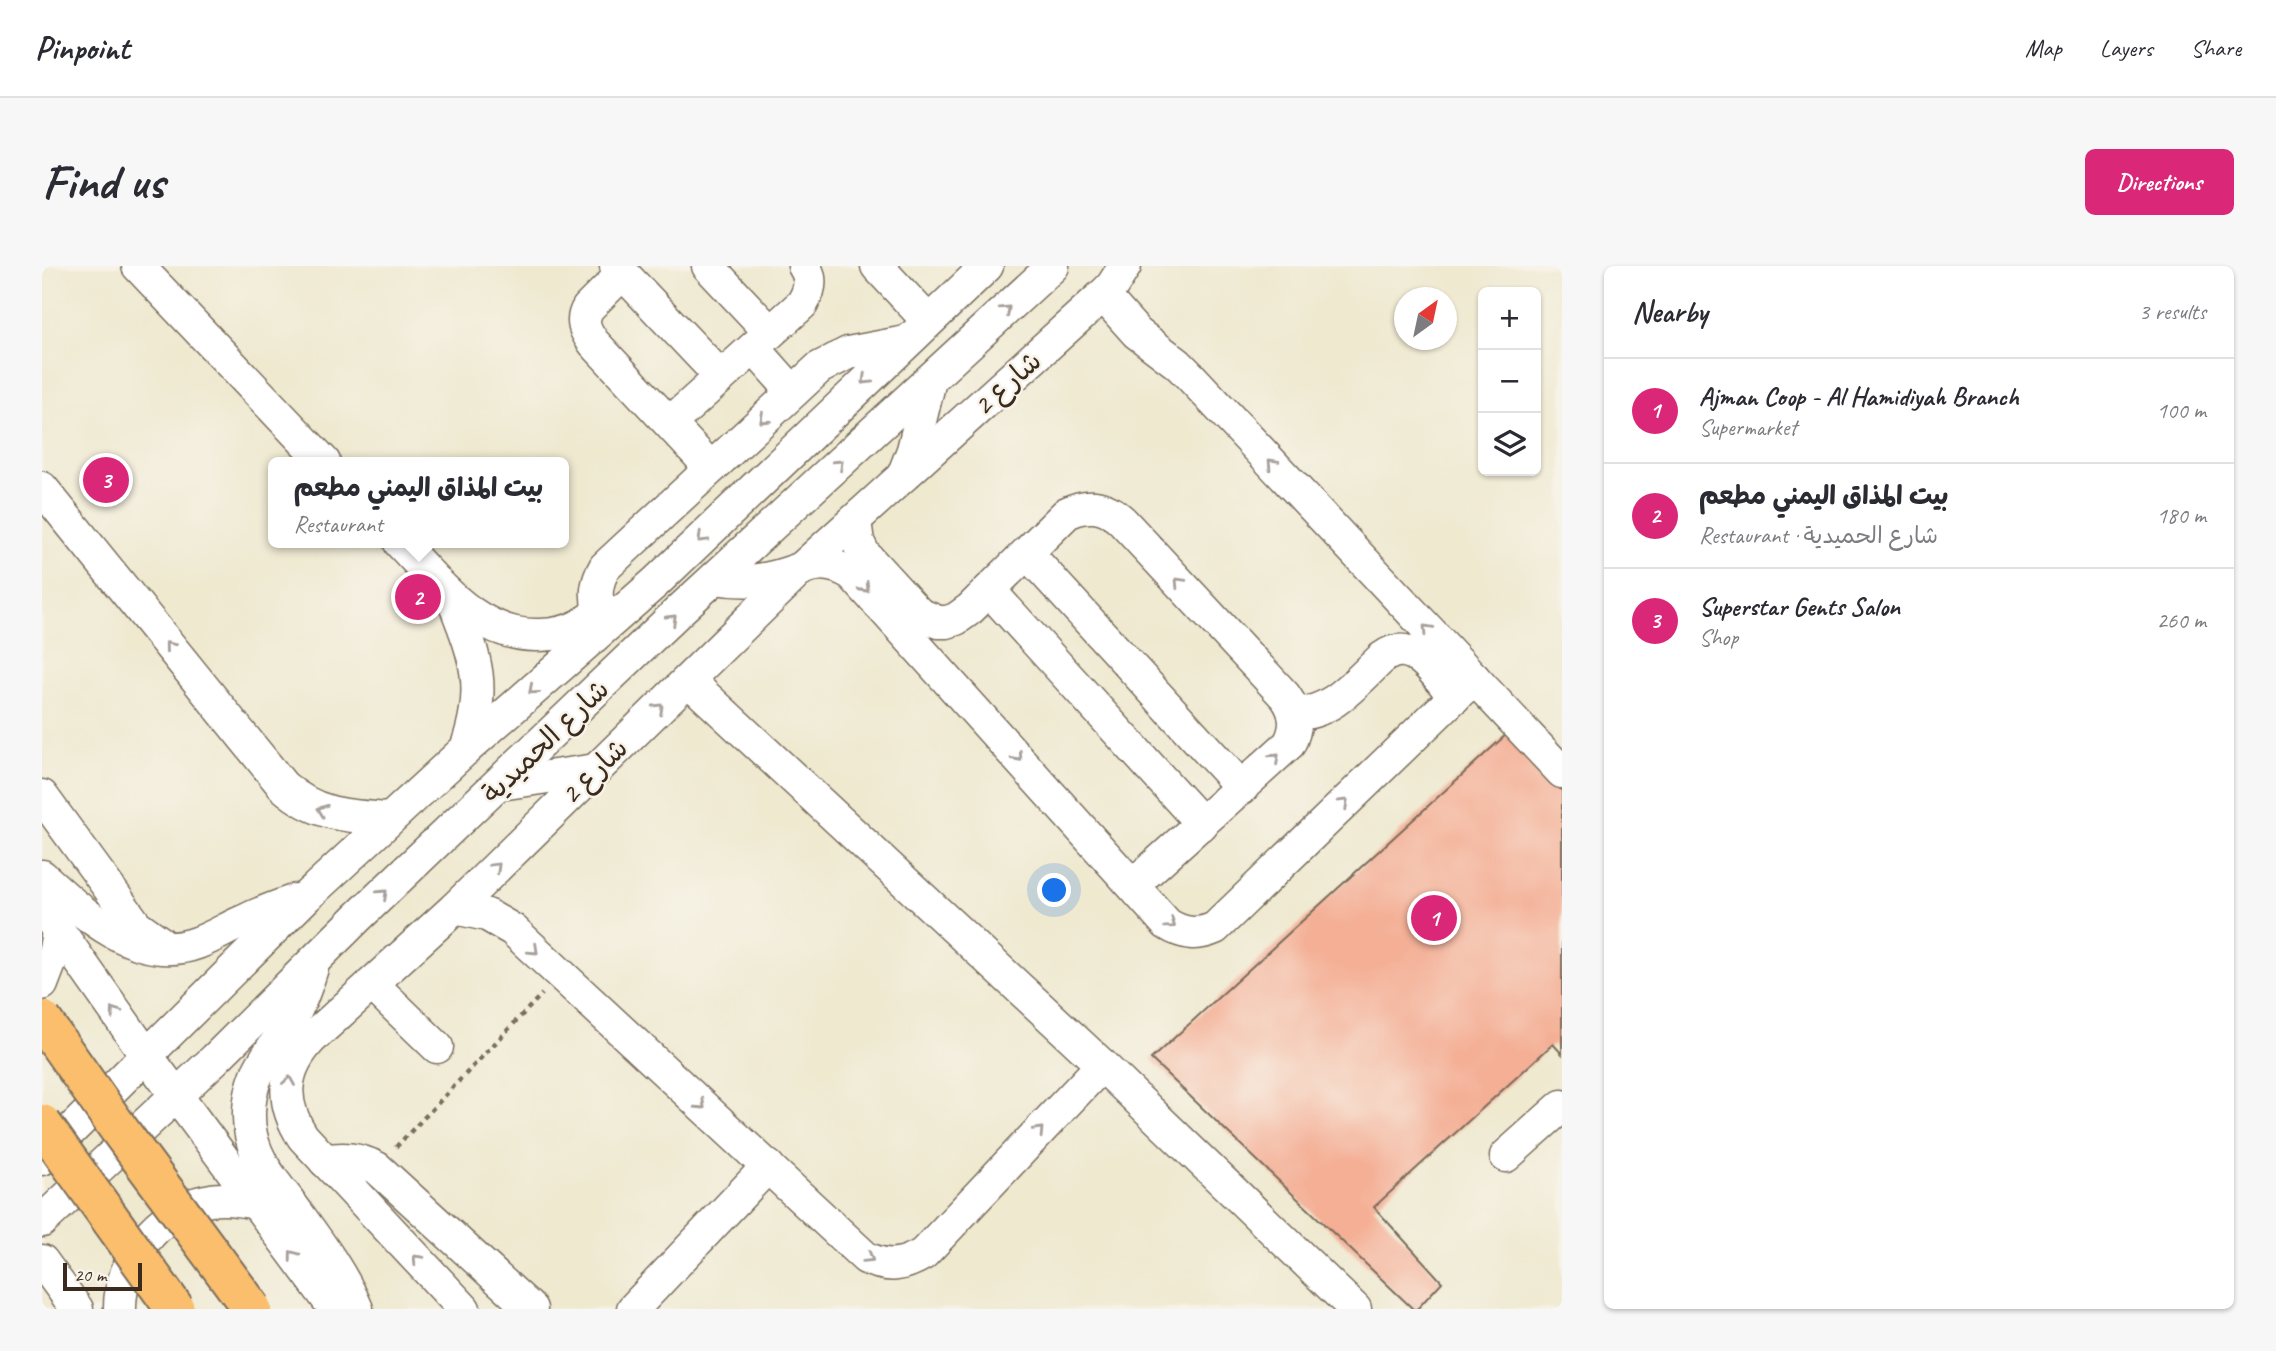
<!DOCTYPE html>
<html lang="en">
<head>
<meta charset="utf-8">
<style>
  body { margin:0; font-family:Caveat,"Playpen Sans Arabic",sans-serif; background:#f7f7f7; color:#2b2b33 }
  .controls { position:absolute; right:21px; top:21px; display:grid; overflow:hidden; border-radius:10px; box-shadow:0 2px 5px #0004 }
  .controls button { width:63px; height:63px; display:grid; place-items:center; padding:0; border:0; border-bottom:2px solid #e1e1e2; background:#fff; color:#2b2b33; font:35px sans-serif }
  .compass { position:absolute; left:1352px; top:21px; width:63px; height:63px; border-radius:50%; background:#fff; box-shadow:0 2px 5px #0004; rotate:33deg }
  .scale { position:absolute; left:21px; bottom:18px; width:79px; box-sizing:border-box; padding-left:7px; border:4px solid #3b2a1e; border-top:0; font-size:19px; line-height:24px; white-space:nowrap; color:#3b2a1e; -webkit-text-stroke:5px #f7f3e8; paint-order:stroke }
  .you { position:absolute; left:1013px; top:625px; width:24px; height:24px; margin:-18px; border:5px solid #fff; border-radius:50%; background:#1a73e8; box-shadow:0 0 0 10px #1a73e833 }
  .badge { display:grid; place-items:center; width:46px; height:46px; border-radius:50%; background:#db2777; color:#fff; font-size:23px; font-weight:700 }
  .pin { position:absolute; translate:-50% -50%; border:4px solid #fff; box-shadow:0 2px 7px #0006 }
  .popup { position:absolute; left:226px; top:191px; width:301px; height:91px; box-sizing:border-box; display:grid; place-content:center; border-radius:10px; background:#fff; filter:drop-shadow(0 2px 5px #0005); font-size:23px; white-space:nowrap; color:#7c7c81 }
  .popup b { font-size:26px; color:#2b2b33 }
  .popup::after { content:''; position:absolute; left:50%; top:100%; margin-left:-14px; border:14px solid transparent; border-top-color:#fff }
  .list { margin:0; padding:0; list-style:none }
  h2 { display:flex; justify-content:space-between; align-items:center; height:91px; margin:0; padding:0 28px; font-size:30px }
  h2 small { font-size:23px; font-weight:400; color:#7c7c81 }
  .list li { display:grid; grid-template-columns:46px 1fr auto; gap:21px; align-items:center; box-sizing:border-box; height:105px; padding:0 28px; border-top:2px solid #e1e1e2 }
  .list b { display:block; font-size:26px; white-space:nowrap }
  .list p { margin:0; font-size:23px; white-space:nowrap; color:#7c7c81 }
  .list em { font-size:23px; font-style:normal; color:#7c7c81 }
  .icon { flex:none; width:38px; height:38px; fill:none; stroke:currentColor; stroke-width:2; stroke-linecap:round; stroke-linejoin:round }
  .map { position:relative; flex:none; width:1520px; height:1043px; overflow:hidden; border-radius:10px }
  header { display:flex; align-items:center; gap:42px; box-sizing:border-box; height:98px; padding:0 35px; background:#fff; border-bottom:2px solid #e1e1e2 }
  header strong { font-size:33px }
  nav { display:flex; gap:38px; margin-inline-start:auto; font-size:24px }
  .intro { display:flex; align-items:center; justify-content:space-between; box-sizing:border-box; height:168px; padding:0 42px }
  h1 { margin:0; font-size:49px }
  .button { padding:18px 32px; border-radius:10px; background:#db2777; color:#fff; font-size:24px; font-weight:700 }
  main { display:flex; gap:42px; padding:0 42px }
  aside { flex:1; background:#fff; border-radius:10px; box-shadow:0 2px 5px #0004 }
  .map>svg:first-child { display:block }
  .building { fill:#f4af95 }
  .lines { fill:none; stroke-linecap:round; stroke-linejoin:round }
  .minor-casing { stroke:#7a6d5c; stroke-width:35 }
  .path { stroke:#7a6d5c; stroke-width:4.5; stroke-dasharray:5 5; stroke-linecap:butt }
  .minor { stroke:#fff; stroke-width:32 }
  .major-bridge-casing { stroke:#7a6d5c; stroke-width:42; stroke-linecap:butt }
  .major-bridge { stroke:#fabe6d; stroke-width:38 }
  .oneway { stroke:#a79f9a }
  .labels { text-anchor:middle; dominant-baseline:central; stroke-width:5; stroke-linejoin:round; paint-order:stroke }
  .street-label { font-size:28px; fill:#3b2a1e; stroke:#f7f3e8 }
</style>
</head>
<body>
<header>
<strong>Pinpoint</strong>
<nav><a>Map</a><a>Layers</a><a>Share</a></nav>
</header>
<div class="intro"><h1>Find us</h1><a class="button">Directions</a></div>
<main>
<div class="map">
<svg width="1520" height="1043" viewBox="0 0 1520 1043">
  <rect width="100%" height="100%" fill="#f7f3e8"/>
  <filter id="ink" filterUnits="userSpaceOnUse"><feTurbulence type="fractalNoise" baseFrequency=".0143" numOctaves="2"/><feDisplacementMap in="SourceGraphic" scale="14" xChannelSelector="R" yChannelSelector="G"/><feConvolveMatrix kernelMatrix="1 2 1 2 8 2 1 2 1" color-interpolation-filters="sRGB"/></filter>
  <filter id="wash" filterUnits="userSpaceOnUse"><feTurbulence type="fractalNoise" baseFrequency=".00686" numOctaves="4" result="noise"/><feDisplacementMap in="SourceGraphic" scale="28" xChannelSelector="R" yChannelSelector="G"/><feGaussianBlur stdDeviation="1.57" result="paint"/><feColorMatrix in="noise" values="0 0 0 0 0 0 0 0 0 0 0 0 0 0 0 0 0 1.4 0 .05"/><feComposite in="paint" operator="in"/></filter>
  <g filter="url(#wash)">
    <rect width="100%" height="100%" fill="#efe9d0"/>
    <g id="blocks">
      <polygon class="building" points="1466,467 1520,525 1520,788 1511,778 1332,941 1400,1016 1375,1043 1371,1043 1109,793"/>
    </g>
  </g>
  <g filter="url(#ink)">
    <use href="#blocks" fill-opacity="0" stroke="#7a6d5c" stroke-width="2"/>
    <g class="lines">
      <g class="minor-casing">
        <g id="minor">
          <polyline points="96,0 282,196"/>
          <path d="M574 0 679 111 760 38C768 25 771 13 762 0"/>
          <polyline points="666,0 728,66"/>
          <polyline points="835,0 886,55"/>
          <path d="M581 7 546 42C538 55 543 65 552 77L669 202"/>
          <polyline points="1061,29 1095,67 1136,98 1148,110 1520,506"/>
          <polyline points="712,82 751,126"/>
          <polyline points="628,157 679,111"/>
          <polyline points="861,210 871,184 888,114"/>
          <path d="M0 222 241 520C275 550 305 550 347 553"/>
          <path d="M813 255 816 276 822 288 877 348 896 356H905L914 353 928 343 1025 247C1045 237 1063 239 1080 255L1243 430C1255 446 1256 461 1247 478L1091 619"/>
          <path d="M358 277C397 317 435 371 497 369 512 369 526 366 539 359 546 355 553 348 560 342"/>
          <polyline points="985,287 1200,522"/>
          <path d="M673 312C691 315 709 316 727 312 761 306 774 287 810 308L1125 658C1141 668 1155 670 1173 662L1432 412"/>
          <polyline points="947,324 1160,558"/>
          <path d="M411 333C434 392 446 421 424 483"/>
          <path d="M557 345C553 328 554 317 563 301L777 102 806 87 864 76"/>
          <polyline points="646,414 1060,799 1313,1043"/>
          <path d="M1252 448C1290 448 1314 416 1340 392 1372 368 1394 410 1413 431"/>
          <polyline points="458,518 554,504"/>
          <polyline points="0,530 94,659 119,677"/>
          <path d="M0 610C40 647 96 699 155 677 172 671 187 661 204 654 220 646 237 640 254 634"/>
          <polyline points="0,641 105,790 293,1043"/>
          <path d="M413 642 445 649 471 664 824 992C846 1002 861 1000 881 988L1060 799"/>
          <path d="M270 702C264 722 256 743 245 761 235 777 221 793 214 811 207 829 205 851 209 869 214 894 231 915 246 934 271 969 298 1003 315 1043"/>
          <polyline points="0,718 13,684 16,666"/>
          <polyline points="330,718 395,781"/>
          <polyline points="1464,890 1520,840"/>
          <polyline points="0,893 265,630 424,483 614,316 945,0"/>
          <path d="M283 895C302 891 317 893 335 902L489 1043"/>
          <polyline points="0,955 173,793 316,651 639,343 1011,0"/>
          <polyline points="0,995 35,1043"/>
          <path d="M78 1043C77 995 117 944 164 935 181 931 197 934 213 937"/>
          <path d="M422 1043 261 871C238 836 240 804 269 773L413 642 763 299 1061 29 1070 20 1083 0"/>
          <polyline points="591,1043 726,900"/>
        </g>
      </g>
      <polyline class="path" points="354,881 500,728"/>
      <use href="#minor" class="minor"/>
      <g class="major-bridge-casing">
        <g id="major-bridge">
          <polyline points="0,754 76,862 210,1043"/>
          <polyline points="0,858 133,1043"/>
        </g>
      </g>
      <use href="#major-bridge" class="major-bridge"/>
    </g>
    <defs><path id="oneway-chevron" d="M-2-3.5L2.5 0L-2 3.5" fill="none" stroke-width="1.6" stroke-linecap="round" stroke-linejoin="round" transform="scale(1.75)"/></defs>
    <g class="oneway">
      <use href="#oneway-chevron" transform="translate(964 44) rotate(-43)"/>
      <use href="#oneway-chevron" transform="translate(824 114) rotate(136)"/>
      <use href="#oneway-chevron" transform="translate(722 153) rotate(137)"/>
      <use href="#oneway-chevron" transform="translate(1230 197) rotate(-133)"/>
      <use href="#oneway-chevron" transform="translate(797 198) rotate(-43)"/>
      <use href="#oneway-chevron" transform="translate(660 272) rotate(136)"/>
      <use href="#oneway-chevron" transform="translate(1137 316) rotate(-133)"/>
      <use href="#oneway-chevron" transform="translate(823 322) rotate(48)"/>
      <use href="#oneway-chevron" transform="translate(630 353) rotate(-44)"/>
      <use href="#oneway-chevron" transform="translate(1385 363) rotate(-133)"/>
      <use href="#oneway-chevron" transform="translate(127 380) rotate(-129)"/>
      <use href="#oneway-chevron" transform="translate(491 424) rotate(139)"/>
      <use href="#oneway-chevron" transform="translate(617 442) rotate(-44)"/>
      <use href="#oneway-chevron" transform="translate(976 491) rotate(48)"/>
      <use href="#oneway-chevron" transform="translate(1233 492) rotate(-43)"/>
      <use href="#oneway-chevron" transform="translate(1302 537) rotate(-44)"/>
      <use href="#oneway-chevron" transform="translate(280 544) rotate(-160)"/>
      <use href="#oneway-chevron" transform="translate(454 601) rotate(-44)"/>
      <use href="#oneway-chevron" transform="translate(341 628) rotate(-43)"/>
      <use href="#oneway-chevron" transform="translate(1129 658) rotate(36)"/>
      <use href="#oneway-chevron" transform="translate(492 684) rotate(43)"/>
      <use href="#oneway-chevron" transform="translate(73 746) rotate(-126)"/>
      <use href="#oneway-chevron" transform="translate(247 815) rotate(-81)"/>
      <use href="#oneway-chevron" transform="translate(659 839) rotate(43)"/>
      <use href="#oneway-chevron" transform="translate(997 865) rotate(-47)"/>
      <use href="#oneway-chevron" transform="translate(251 989) rotate(-127)"/>
      <use href="#oneway-chevron" transform="translate(827 992) rotate(32)"/>
      <use href="#oneway-chevron" transform="translate(375 993) rotate(-133)"/>
    </g>
  </g>
  <g class="labels">
    <g class="street-label">
      <text transform="translate(965 117) rotate(-42)">شارع 2</text>
      <text transform="translate(503 475) rotate(-44)">شارع الحميدية</text>
      <text transform="translate(552 505) rotate(-44)">شارع 2</text>
    </g>
  </g>
</svg>
<div class="controls">
<button>+</button>
<button>−</button>
<button><svg class="icon" aria-label="layers" viewBox="0 0 24 24"><path d="M12 4l9 5-9 5-9-5zM3 14l9 5 9-5"/></svg></button>
</div>
<svg class="compass" viewBox="-18 -18 36 36"><path d="M0-13l5 13h-10z" fill="#e53935"/><path d="M0 13l5-13h-10z" fill="#7c7c81"/></svg>
<div class="scale">20 m</div>
<div class="you"></div>
<div class="pin badge" style="left:1392px;top:652px">1</div>
<div class="pin badge" style="left:376px;top:331px">2</div>
<div class="popup"><b>بيت المذاق اليمني مطعم</b>Restaurant</div>
<div class="pin badge" style="left:64px;top:214px">3</div>
</div>
<aside>
<h2>Nearby<small>3 results</small></h2>
<ul class="list">
<li><span class="badge">1</span><div><b>Ajman Coop - Al Hamidiyah Branch</b><p>Supermarket</p></div><em>100 m</em></li>
<li><span class="badge">2</span><div><b>بيت المذاق اليمني مطعم</b><p>Restaurant · شارع الحميدية</p></div><em>180 m</em></li>
<li><span class="badge">3</span><div><b>Superstar Gents Salon</b><p>Shop</p></div><em>260 m</em></li>
</ul>
</aside>
</main>
</body>
</html>
